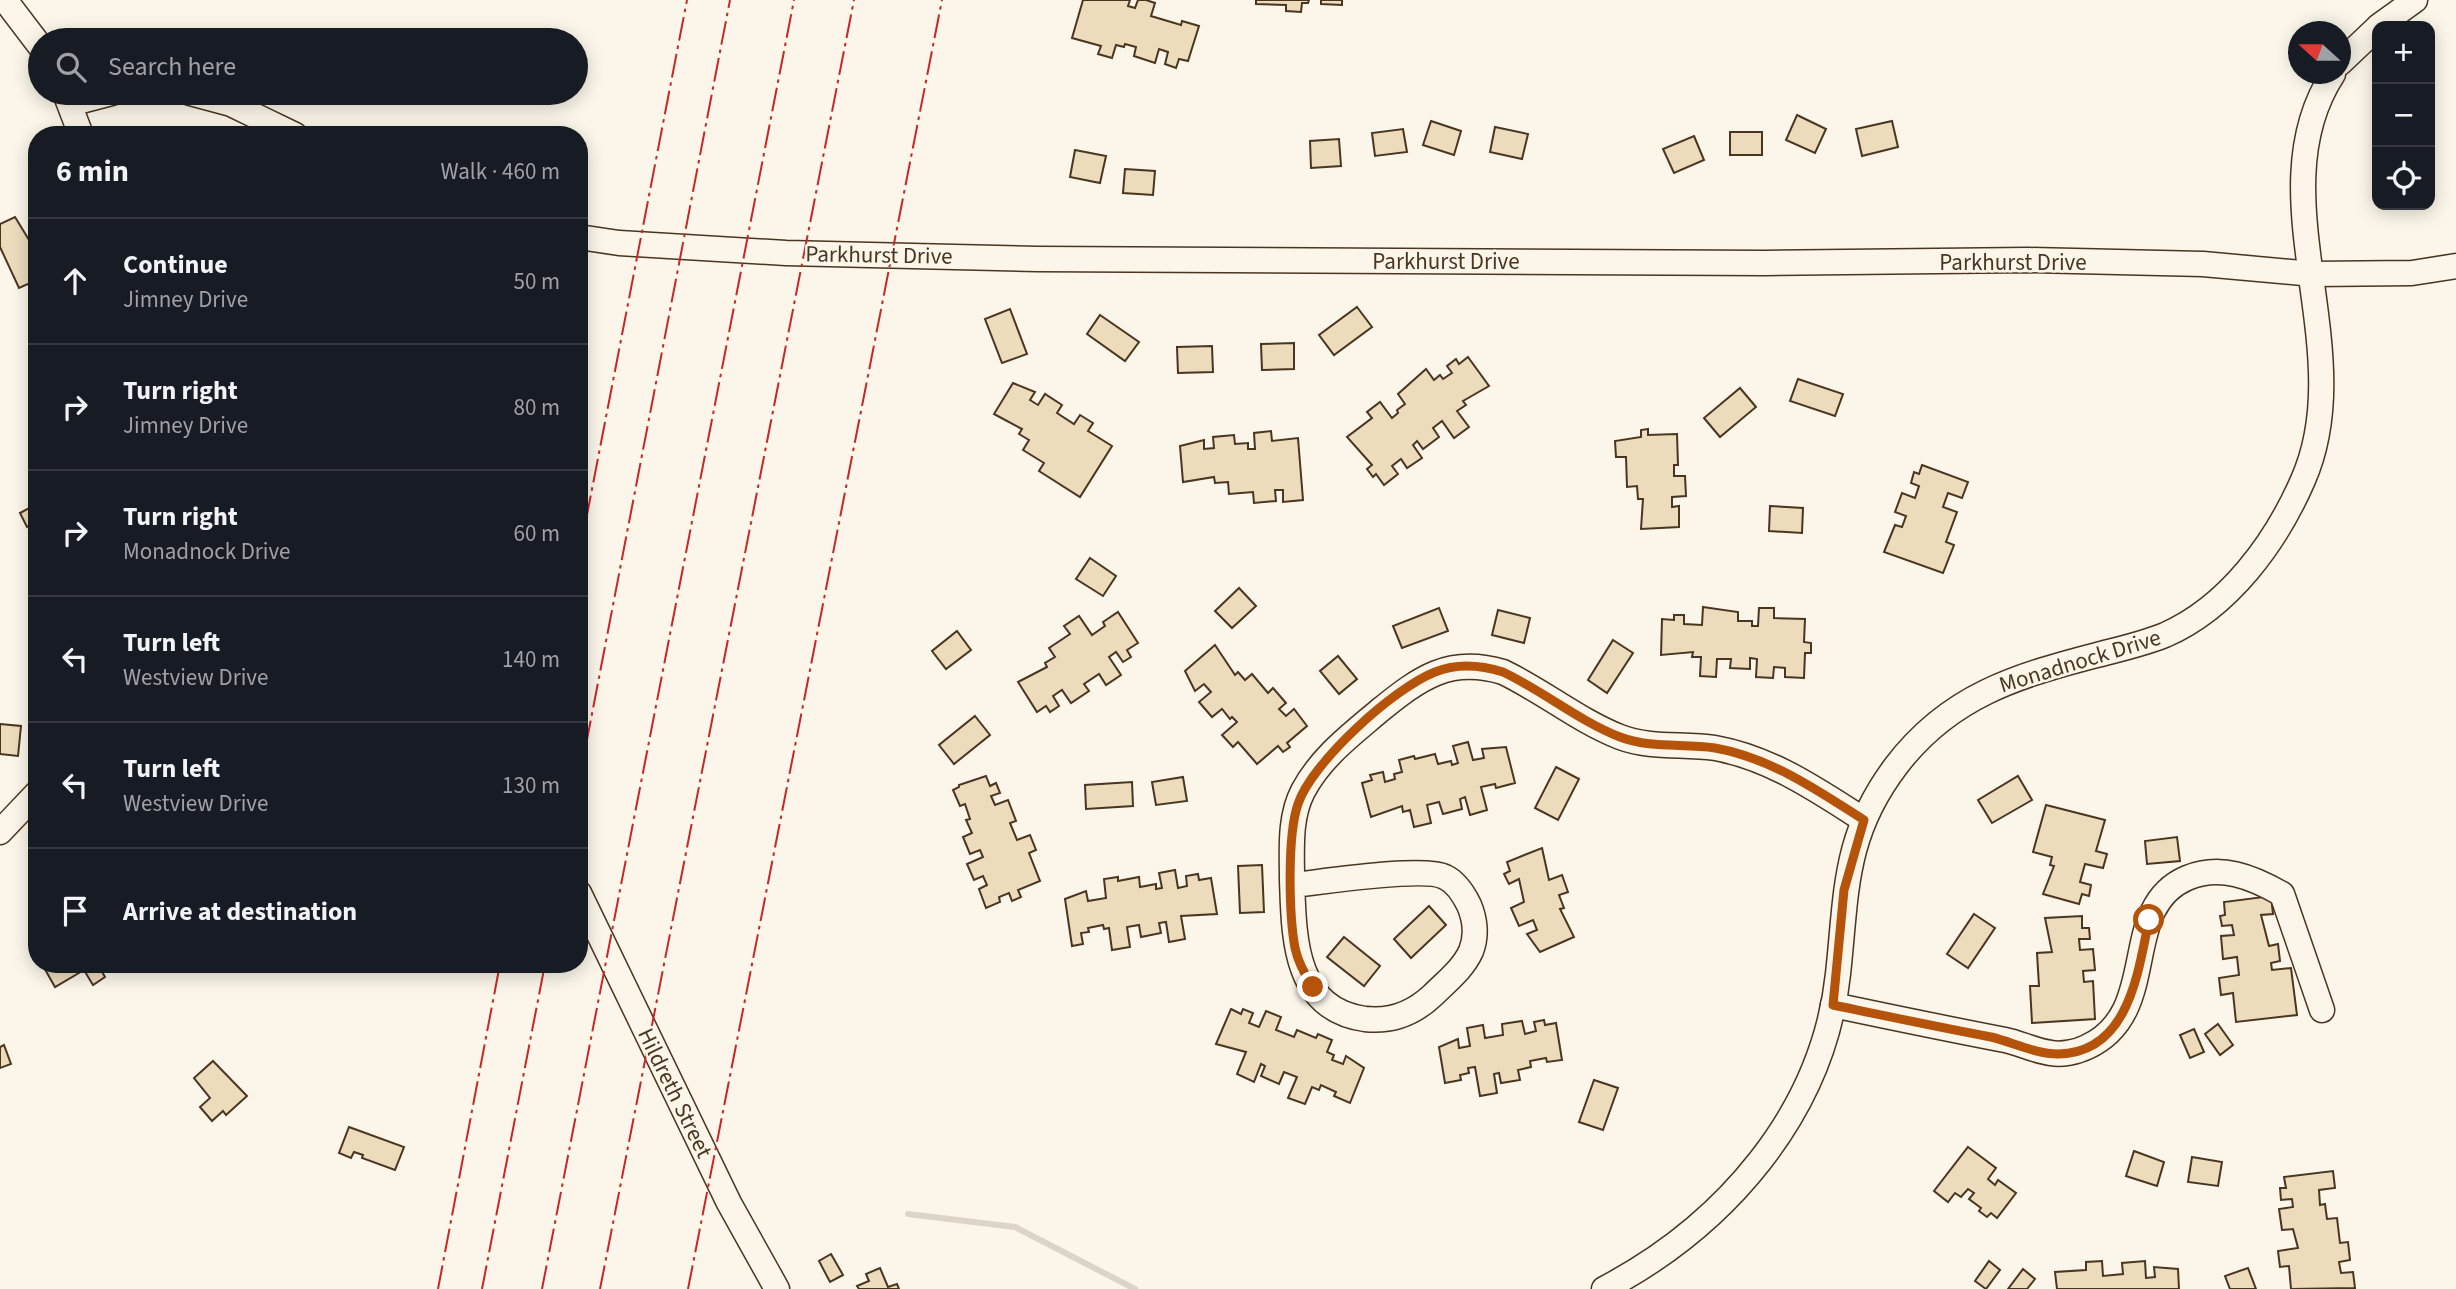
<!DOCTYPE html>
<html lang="en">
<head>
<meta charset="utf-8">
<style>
  body { margin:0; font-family:"Source Sans 3",sans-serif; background:#20242c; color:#f1f3f6 }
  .controls { position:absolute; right:21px; top:21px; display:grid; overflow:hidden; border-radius:14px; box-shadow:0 4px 18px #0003 }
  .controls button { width:63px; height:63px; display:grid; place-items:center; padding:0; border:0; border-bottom:2px solid #363941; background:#171b24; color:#f1f3f6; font:35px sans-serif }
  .compass { position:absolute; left:2288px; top:21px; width:63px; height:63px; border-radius:50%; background:#171b24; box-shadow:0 4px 18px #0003; rotate:291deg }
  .stop { position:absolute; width:21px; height:21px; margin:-16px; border:5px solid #b45309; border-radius:50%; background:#fff }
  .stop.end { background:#b45309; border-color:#fff; box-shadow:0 2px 7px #0008 }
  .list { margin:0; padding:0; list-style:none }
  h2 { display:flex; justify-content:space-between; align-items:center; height:91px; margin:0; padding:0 28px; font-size:30px }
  h2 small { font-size:23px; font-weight:400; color:#9ea1a6 }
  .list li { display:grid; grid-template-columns:46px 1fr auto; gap:21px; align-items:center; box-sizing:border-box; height:126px; padding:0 28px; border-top:2px solid #363941 }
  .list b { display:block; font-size:26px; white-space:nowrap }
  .list p { margin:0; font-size:23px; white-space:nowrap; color:#9ea1a6 }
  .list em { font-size:23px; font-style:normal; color:#9ea1a6 }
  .icon { flex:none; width:38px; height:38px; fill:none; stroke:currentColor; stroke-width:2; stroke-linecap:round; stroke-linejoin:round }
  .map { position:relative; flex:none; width:2456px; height:1289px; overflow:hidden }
  .search { position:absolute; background:#171b24; box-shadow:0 4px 18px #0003; left:28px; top:28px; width:560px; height:77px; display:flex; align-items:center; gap:18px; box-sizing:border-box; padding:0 24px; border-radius:38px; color:#9ea1a6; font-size:26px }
  .panel { position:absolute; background:#171b24; box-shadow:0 4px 18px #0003; left:28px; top:126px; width:560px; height:847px; border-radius:28px }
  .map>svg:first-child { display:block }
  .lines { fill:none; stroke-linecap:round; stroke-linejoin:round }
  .stream { stroke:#dcd4c6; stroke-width:6 }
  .building { fill:#ecdcbc; stroke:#4a3520; stroke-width:2 }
  .minor-casing { stroke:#4a3520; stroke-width:27 }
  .minor { stroke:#fbf6e9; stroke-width:24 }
  .power { stroke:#c62828; stroke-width:2; stroke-dasharray:24 5 3.5 5; stroke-linecap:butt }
  .route { stroke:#b45309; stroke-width:9 }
  .labels { text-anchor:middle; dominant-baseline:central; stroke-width:5; stroke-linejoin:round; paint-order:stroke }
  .street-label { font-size:23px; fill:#4a3520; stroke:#fbf6e9 }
</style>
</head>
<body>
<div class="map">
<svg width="2456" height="1289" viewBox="0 0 2456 1289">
  <rect width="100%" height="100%" fill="#fbf6e9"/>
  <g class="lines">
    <polyline class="stream" points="908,1214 1015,1227 1135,1289"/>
  </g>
  <g class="building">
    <polygon points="1083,0 1130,0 1128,6 1135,8 1138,0 1146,0 1155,3 1151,16 1181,25 1182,21 1199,26 1188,61 1179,59 1176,68 1165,64 1168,52 1159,49 1155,63 1134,56 1136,47 1125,44 1124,47 1116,45 1112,58 1098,54 1101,46 1072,38"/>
    <polygon points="1256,0 1309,0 1308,3 1302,3 1301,12 1286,11 1286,5 1256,4"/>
    <polygon points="1321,0 1342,0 1342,5 1321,4"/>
    <polygon points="1797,115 1826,129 1815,153 1786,140"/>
    <polygon points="1431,121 1461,131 1454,155 1423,145"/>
    <polygon points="1892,121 1898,147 1862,156 1856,129"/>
    <polygon points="1495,127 1528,134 1522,159 1490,152"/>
    <polygon points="1403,129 1407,152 1375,156 1372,133"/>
    <rect x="1730" y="132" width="32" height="23"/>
    <polygon points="1694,136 1704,160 1674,173 1663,149"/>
    <polygon points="1339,139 1341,166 1311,168 1310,141"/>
    <polygon points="1075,150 1106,156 1100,183 1070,177"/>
    <polygon points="1125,169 1155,171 1153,195 1123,193"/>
    <polygon points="15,217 37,253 37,280 19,288 0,247 0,224"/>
    <polygon points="1357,307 1372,327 1334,355 1319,335"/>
    <polygon points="1010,309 1027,354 1002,363 985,319"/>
    <polygon points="1100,315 1139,342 1125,361 1087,334"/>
    <polygon points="1294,343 1294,369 1262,370 1261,344"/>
    <polygon points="1212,346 1213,372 1178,373 1177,347"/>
    <polygon points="1468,357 1489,386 1463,401 1466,405 1457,411 1469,427 1454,438 1442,421 1433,428 1439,437 1423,449 1417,441 1413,445 1422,458 1407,468 1401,459 1392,466 1398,474 1384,485 1376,474 1373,477 1367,469 1372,465 1347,437 1372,418 1367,412 1380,402 1392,418 1398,413 1397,410 1405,404 1398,394 1426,369 1434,380 1440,375 1443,379 1452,373 1447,366 1456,359 1459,364"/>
    <polygon points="1798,379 1843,394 1835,416 1790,401"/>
    <polygon points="1013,383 1035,392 1030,400 1038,405 1045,394 1062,405 1057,413 1074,424 1080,415 1093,423 1088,431 1112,446 1080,497 1039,471 1044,463 1023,450 1029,440 1019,434 1022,429 994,414"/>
    <polygon points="1740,388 1756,407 1720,437 1704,418"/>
    <polygon points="1648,429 1648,435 1677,434 1678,465 1674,465 1674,476 1685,476 1686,496 1672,497 1672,507 1679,506 1679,527 1641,529 1643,499 1638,499 1637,486 1627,487 1626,457 1616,457 1615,441 1641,437 1641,430"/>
    <polygon points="1271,431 1272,441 1298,438 1303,500 1283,502 1283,490 1275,490 1276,501 1254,503 1253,492 1229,494 1228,482 1215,483 1214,477 1183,482 1180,446 1204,440 1204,449 1214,448 1213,437 1234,435 1235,444 1248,443 1248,449 1255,449 1254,433"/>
    <polygon points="1922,465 1968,482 1962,498 1948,493 1943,507 1957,512 1946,542 1954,545 1943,573 1884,552 1895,525 1902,527 1906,516 1895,512 1902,493 1915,498 1919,486 1911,483 1914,472 1919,474"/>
    <polygon points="33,506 37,522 27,527 20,513"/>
    <polygon points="1770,506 1803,508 1802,533 1769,531"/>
    <polygon points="1090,558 1116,576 1103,596 1076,579"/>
    <polygon points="1239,588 1256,606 1232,628 1215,611"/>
    <polygon points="1703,607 1738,612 1738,621 1752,621 1752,626 1758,626 1759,608 1774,608 1774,618 1805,619 1804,642 1811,643 1811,653 1805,653 1804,678 1785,677 1785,668 1774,667 1773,678 1756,677 1757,659 1750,658 1750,669 1730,668 1731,659 1717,659 1716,677 1700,676 1701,657 1692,657 1693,652 1661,655 1662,619 1674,620 1674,615 1684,615 1684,624 1702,625"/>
    <polygon points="1439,608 1448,631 1402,648 1393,626"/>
    <polygon points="1498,610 1530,618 1524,643 1492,635"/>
    <polygon points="1118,612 1138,643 1127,650 1131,657 1123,662 1116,652 1109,657 1121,675 1106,685 1099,674 1084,684 1089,691 1071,703 1062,690 1053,696 1059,706 1050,712 1046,706 1037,712 1018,682 1047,667 1045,663 1055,657 1049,648 1070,634 1064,626 1079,616 1092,635 1105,626 1103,622"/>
    <polygon points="957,631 971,650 946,669 932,651"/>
    <polygon points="1613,640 1633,653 1607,693 1588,680"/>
    <polygon points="1215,645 1235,675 1238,672 1245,680 1252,674 1268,693 1273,688 1286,703 1279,709 1286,716 1294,709 1307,726 1287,743 1290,747 1283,752 1278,746 1257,764 1238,742 1233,747 1222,735 1237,722 1232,717 1230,719 1222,709 1212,717 1199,702 1211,692 1204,684 1195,691 1185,671"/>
    <polygon points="1338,656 1357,679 1339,694 1320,671"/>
    <polygon points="975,716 990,735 954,764 939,745"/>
    <polygon points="0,724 21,726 18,756 0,754"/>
    <polygon points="1468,742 1473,760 1484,758 1482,749 1506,747 1515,783 1496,788 1495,784 1481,787 1487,810 1470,815 1465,797 1460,799 1462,809 1443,814 1439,802 1427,805 1431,823 1414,827 1410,810 1403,812 1402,806 1371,817 1362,783 1372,780 1370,775 1383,772 1385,782 1395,779 1394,774 1402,772 1399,760 1414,756 1415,759 1435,754 1438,764 1451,761 1452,765 1458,763 1453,746"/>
    <polygon points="1556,767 1579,779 1558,820 1535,808"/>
    <polygon points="986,776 990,786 996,783 1000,793 991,796 995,805 1008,800 1016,821 1010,823 1017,840 1030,835 1036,850 1029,853 1040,881 1018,890 1021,897 1012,901 1009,893 999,897 1000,902 986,908 979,889 987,885 983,876 974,880 967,864 983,857 980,850 970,854 963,837 972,833 966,820 970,819 965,804 960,806 953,790 959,787 959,785"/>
    <polygon points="2018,776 2032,800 1992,823 1978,800"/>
    <polygon points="1183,777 1187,801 1156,805 1152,782"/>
    <polygon points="1132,782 1133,806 1086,809 1085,785"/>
    <polygon points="2046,805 2105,820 2096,851 2107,854 2103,868 2085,864 2080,882 2091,885 2089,896 2082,894 2079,904 2043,894 2054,866 2050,865 2052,857 2033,852"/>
    <polygon points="2177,837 2180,861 2147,864 2145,841"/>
    <polygon points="1542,848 1549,880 1562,875 1568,892 1559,895 1564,908 1560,909 1574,937 1540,952 1527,934 1537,930 1533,920 1519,926 1511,908 1524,902 1519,879 1509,884 1504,874 1510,871 1507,862"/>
    <polygon points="1262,865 1264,912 1240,913 1238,866"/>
    <polygon points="1175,870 1178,888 1187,886 1186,876 1198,874 1199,880 1211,878 1217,914 1181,916 1185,939 1169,942 1166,922 1159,923 1161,933 1141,937 1139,925 1127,927 1130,947 1112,950 1109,928 1104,929 1103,925 1088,928 1089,932 1081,933 1083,944 1072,946 1065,899 1086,891 1088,901 1106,898 1104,879 1118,877 1118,881 1139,877 1140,887 1156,884 1156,889 1162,888 1159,873"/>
    <polygon points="2271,896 2273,914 2261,915 2269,946 2278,944 2280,961 2271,963 2272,970 2291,968 2297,1015 2236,1022 2233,993 2221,995 2219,978 2239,975 2237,957 2223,959 2221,936 2234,935 2232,925 2222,926 2220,916 2225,915 2224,902"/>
    <polygon points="1429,906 1446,925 1411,958 1394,939"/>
    <polygon points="1974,914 1995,928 1968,968 1947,954"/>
    <polygon points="2082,916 2082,928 2089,928 2090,939 2079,939 2080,950 2093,949 2095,970 2083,971 2084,982 2093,981 2095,1019 2032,1023 2030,986 2039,986 2037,953 2052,952 2045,918"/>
    <polygon points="1344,937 1380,966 1364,986 1327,957"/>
    <polygon points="42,964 111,964 101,970 105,977 93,985 84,970 55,987"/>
    <polygon points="1231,1009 1241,1014 1243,1009 1253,1013 1249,1023 1259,1027 1266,1011 1281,1017 1276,1030 1294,1037 1297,1030 1316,1038 1318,1034 1332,1040 1327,1052 1334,1055 1332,1060 1343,1064 1346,1056 1364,1068 1350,1103 1334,1096 1336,1092 1321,1085 1319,1090 1312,1087 1305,1104 1288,1098 1297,1077 1284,1072 1279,1084 1261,1076 1265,1066 1261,1064 1254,1082 1237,1074 1246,1052 1216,1044"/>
    <polygon points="1544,1020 1545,1025 1556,1023 1562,1060 1547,1062 1546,1058 1530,1061 1531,1067 1518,1070 1520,1080 1501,1083 1499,1073 1494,1074 1497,1093 1480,1096 1475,1067 1468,1068 1469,1073 1460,1075 1461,1080 1445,1083 1439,1047 1458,1039 1459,1048 1470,1046 1467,1028 1483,1025 1485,1038 1503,1035 1502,1024 1522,1021 1525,1034 1536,1031 1534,1022"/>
    <polygon points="2218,1024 2233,1045 2220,1055 2205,1034"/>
    <polygon points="2194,1029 2204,1052 2190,1058 2180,1035"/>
    <polygon points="4,1045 11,1064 0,1068 0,1047"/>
    <polygon points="213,1061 247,1096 226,1115 223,1111 212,1121 200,1107 210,1098 194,1078"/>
    <polygon points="1594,1080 1618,1088 1603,1130 1579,1122"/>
    <polygon points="349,1127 404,1147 395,1170 362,1158 363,1155 354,1152 351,1158 339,1153"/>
    <polygon points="1968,1147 1996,1168 1988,1179 1995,1185 1998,1180 2016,1193 1997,1218 1991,1213 1987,1217 1979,1211 1981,1208 1969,1199 1974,1193 1968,1189 1961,1197 1955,1193 1948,1202 1934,1191"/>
    <polygon points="2134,1151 2164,1162 2157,1186 2126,1176"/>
    <polygon points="2192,1157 2222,1162 2218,1186 2188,1182"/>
    <polygon points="2333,1171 2335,1188 2319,1190 2320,1205 2325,1204 2327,1219 2337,1218 2340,1243 2348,1242 2350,1260 2339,1262 2341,1273 2353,1272 2355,1288 2291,1289 2289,1266 2280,1267 2278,1251 2298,1248 2293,1229 2282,1230 2279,1209 2293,1207 2292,1199 2281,1200 2280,1188 2286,1188 2284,1177"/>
    <polygon points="831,1254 843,1275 830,1282 819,1261"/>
    <polygon points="1989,1261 2000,1270 1986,1289 1975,1281"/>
    <polygon points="2102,1261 2103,1276 2123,1274 2122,1263 2145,1261 2146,1278 2155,1277 2154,1267 2178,1269 2179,1289 2057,1289 2055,1272 2086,1270 2086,1262"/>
    <polygon points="880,1268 888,1287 897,1284 899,1289 859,1289 857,1286 869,1281 866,1274"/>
    <polygon points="2248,1268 2256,1289 2230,1289 2225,1276"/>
    <polygon points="2023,1269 2035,1279 2027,1289 2008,1289"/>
  </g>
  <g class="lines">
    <g class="minor-casing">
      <g id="minor">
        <polyline points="5,0 40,46"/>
        <polyline points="2379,26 2415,0"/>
        <polyline points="2340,63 2377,28"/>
        <polyline points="65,93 81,135"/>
        <polyline points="190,93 231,104 295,135"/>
        <polyline points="70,104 112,93"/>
        <polyline points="579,237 619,243 786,253 1037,259 1765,263 2028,260 2203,264 2313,274 2412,273 2456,266"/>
        <polyline points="0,832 37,793"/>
        <path d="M1293 885C1322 882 1424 866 1445 877 1456 882 1464 895 1469 905 1475 919 1477 936 1471 951 1463 969 1446 982 1433 995 1414 1013 1391 1022 1365 1019 1293 1009 1294 935 1292 880 1292 850 1289 818 1303 791 1321 757 1351 735 1379 711 1420 678 1449 656 1503 672 1543 691 1579 721 1620 737 1652 749 1683 743 1715 748 1771 758 1817 790 1864 820"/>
        <polyline points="579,893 729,1203 777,1289"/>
        <path d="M1833 1005C1890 1017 1948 1029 2005 1040 2020 1043 2035 1051 2051 1053 2062 1055 2077 1052 2087 1047 2163 1012 2117 908 2187 878 2221 864 2252 877 2282 894L2322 1010"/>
        <path d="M1604 1289C1724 1226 1823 1114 1838 974 1847 892 1843 836 1896 766 1949 696 2016 676 2097 655 2120 649 2143 644 2165 635 2229 607 2276 542 2303 480 2361 349 2255 194 2333 74"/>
      </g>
    </g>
    <use href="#minor" class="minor"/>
    <g class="power">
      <polyline points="579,556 687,0"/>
      <polyline points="579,781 730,0"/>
      <polyline points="438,1289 500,964"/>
      <polyline points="482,1289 545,964"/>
      <polyline points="542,1289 794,0"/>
      <polyline points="600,1289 854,0"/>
      <polyline points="688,1289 942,0"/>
    </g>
  </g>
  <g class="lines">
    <path class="route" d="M1313 987C1305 975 1298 962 1295 948 1289 915 1287 836 1298 804 1312 762 1394 688 1435 672 1457 663 1481 665 1503 672 1543 691 1579 721 1620 737 1652 749 1683 743 1715 748 1771 758 1817 790 1864 820L1844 890 1833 1005C1886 1016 1938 1027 1991 1037 2012 1042 2036 1054 2058 1054 2129 1053 2138 972 2149 920"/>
  </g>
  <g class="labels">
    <g class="street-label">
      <text transform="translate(879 255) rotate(1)">Parkhurst Drive</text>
      <text x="1446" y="261">Parkhurst Drive</text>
      <text x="2013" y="262">Parkhurst Drive</text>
      <text transform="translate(2080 661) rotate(-17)">Monadnock Drive</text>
      <text transform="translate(675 1093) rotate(64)">Hildreth Street</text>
    </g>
  </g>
</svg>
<div class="controls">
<button>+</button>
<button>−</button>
<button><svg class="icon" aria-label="locate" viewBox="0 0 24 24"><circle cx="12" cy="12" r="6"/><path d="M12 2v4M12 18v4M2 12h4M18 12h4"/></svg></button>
</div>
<svg class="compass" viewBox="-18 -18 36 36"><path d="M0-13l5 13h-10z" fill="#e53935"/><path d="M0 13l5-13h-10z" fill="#9ea1a6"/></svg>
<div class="stop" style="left:2149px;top:920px"></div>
<div class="stop end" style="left:1313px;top:987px"></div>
<div class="search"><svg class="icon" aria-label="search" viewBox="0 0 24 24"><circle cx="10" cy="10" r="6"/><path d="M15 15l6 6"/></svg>Search here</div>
<section class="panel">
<h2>6 min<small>Walk · 460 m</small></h2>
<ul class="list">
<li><svg class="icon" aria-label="ahead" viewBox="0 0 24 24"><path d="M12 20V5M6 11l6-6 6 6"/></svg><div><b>Continue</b><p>Jimney Drive</p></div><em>50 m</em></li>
<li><svg class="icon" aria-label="right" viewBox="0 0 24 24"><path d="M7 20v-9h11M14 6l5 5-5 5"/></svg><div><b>Turn right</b><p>Jimney Drive</p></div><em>80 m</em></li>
<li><svg class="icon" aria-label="right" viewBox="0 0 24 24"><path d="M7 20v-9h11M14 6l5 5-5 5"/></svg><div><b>Turn right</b><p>Monadnock Drive</p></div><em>60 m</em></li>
<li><svg class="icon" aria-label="left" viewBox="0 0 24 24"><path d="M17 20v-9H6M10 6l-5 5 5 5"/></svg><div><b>Turn left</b><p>Westview Drive</p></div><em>140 m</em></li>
<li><svg class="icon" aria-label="left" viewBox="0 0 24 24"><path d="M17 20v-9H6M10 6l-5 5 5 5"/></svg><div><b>Turn left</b><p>Westview Drive</p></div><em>130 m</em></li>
<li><svg class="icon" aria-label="arrive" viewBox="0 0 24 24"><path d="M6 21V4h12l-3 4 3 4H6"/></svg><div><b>Arrive at destination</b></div></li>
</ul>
</section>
</div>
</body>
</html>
